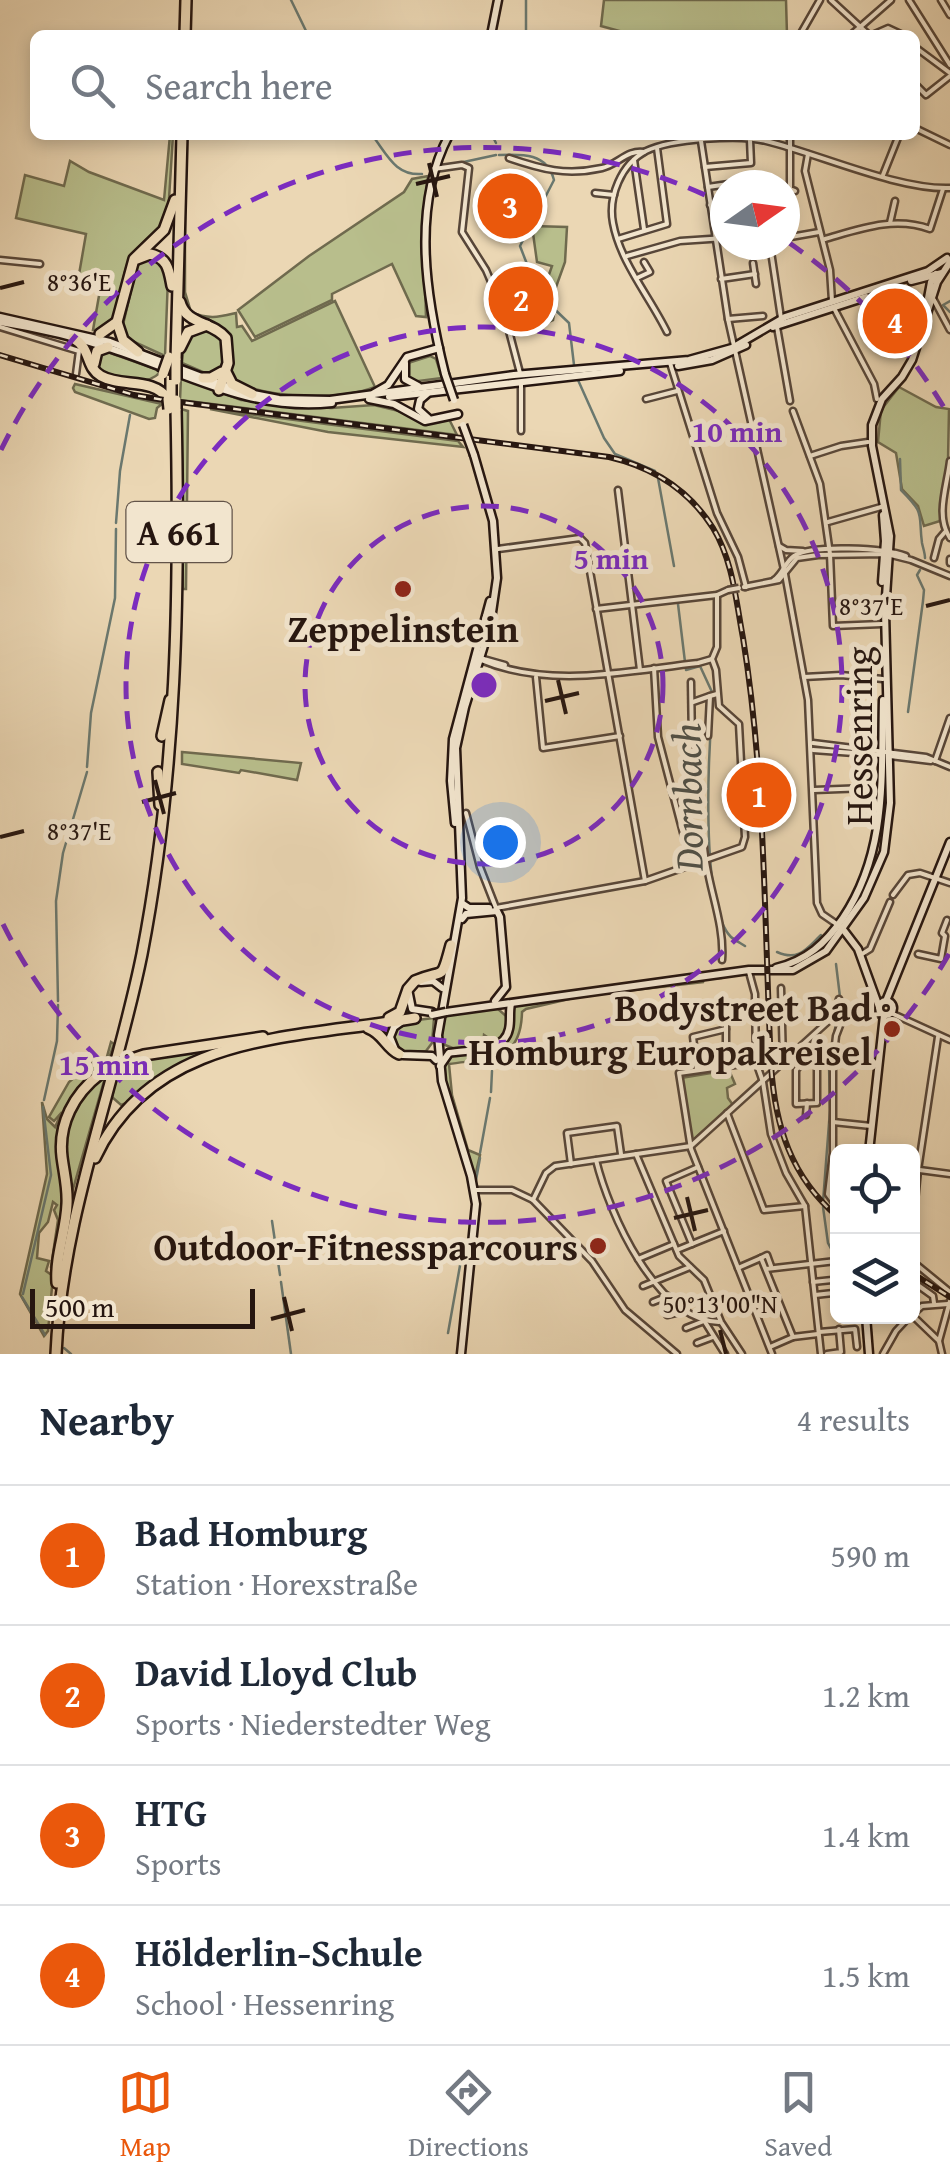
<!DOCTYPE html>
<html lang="en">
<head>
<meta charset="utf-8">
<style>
  body { margin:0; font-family:"Gentium Book Plus",serif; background:#f2f2f3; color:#1f2937 }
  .controls { position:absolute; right:30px; bottom:30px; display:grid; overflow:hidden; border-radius:15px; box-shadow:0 5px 15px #0003 }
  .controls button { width:90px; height:90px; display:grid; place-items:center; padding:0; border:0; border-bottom:2px solid #e0e1e3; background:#fff; color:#1f2937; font:50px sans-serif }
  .compass { position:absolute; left:710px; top:170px; width:90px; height:90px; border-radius:50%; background:#fff; box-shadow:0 5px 15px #0003; rotate:76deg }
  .scale { position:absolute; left:30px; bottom:25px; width:225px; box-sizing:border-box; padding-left:10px; border:5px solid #261610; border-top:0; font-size:28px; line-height:35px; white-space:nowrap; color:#261610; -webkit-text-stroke:8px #f2e5ce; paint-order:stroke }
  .you { position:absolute; left:500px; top:842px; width:35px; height:35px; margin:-25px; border:8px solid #fff; border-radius:50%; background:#1a73e8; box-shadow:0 0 0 15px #1a73e833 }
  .badge { display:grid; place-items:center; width:65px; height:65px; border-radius:50%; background:#ea580c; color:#fff; font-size:32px; font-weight:700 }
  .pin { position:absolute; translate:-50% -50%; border:5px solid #fff; box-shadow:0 2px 10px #0006 }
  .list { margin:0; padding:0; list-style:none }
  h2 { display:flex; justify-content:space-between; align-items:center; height:130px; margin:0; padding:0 40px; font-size:42px }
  h2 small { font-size:32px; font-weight:400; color:#747a83 }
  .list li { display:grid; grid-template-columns:65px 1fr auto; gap:30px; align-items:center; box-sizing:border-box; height:140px; padding:0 40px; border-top:2px solid #e0e1e3 }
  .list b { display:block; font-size:38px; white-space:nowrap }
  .list p { margin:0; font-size:32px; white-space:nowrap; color:#747a83 }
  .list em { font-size:32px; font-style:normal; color:#747a83 }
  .icon { flex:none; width:55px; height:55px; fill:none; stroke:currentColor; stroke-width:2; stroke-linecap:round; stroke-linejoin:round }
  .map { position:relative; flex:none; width:950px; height:1354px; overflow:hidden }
  .search { position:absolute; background:#fff; box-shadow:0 5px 15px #0003; left:30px; right:30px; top:30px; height:110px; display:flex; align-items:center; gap:25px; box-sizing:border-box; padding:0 35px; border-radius:15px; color:#747a83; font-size:38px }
  .sheet { height:690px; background:#fff }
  nav { display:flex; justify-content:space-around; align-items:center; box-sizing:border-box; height:140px; border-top:2px solid #e0e1e3; background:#fff; font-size:28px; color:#747a83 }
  nav a { display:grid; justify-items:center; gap:5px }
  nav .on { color:#ea580c }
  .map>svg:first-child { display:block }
  .green { fill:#b8be8c; stroke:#6f6a4e; stroke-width:2.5 }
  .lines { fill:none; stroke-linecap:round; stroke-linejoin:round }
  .stream { stroke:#6a786f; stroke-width:2.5 }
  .street-casing { stroke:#574639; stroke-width:9 }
  .secondary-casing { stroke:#261610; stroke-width:11 }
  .highway-casing { stroke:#261610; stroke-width:14 }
  .street { stroke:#f2e5ce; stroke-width:4 }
  .secondary { stroke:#f2e5ce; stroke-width:6 }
  .highway { stroke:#ebd7b4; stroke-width:9 }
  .rail-casing { stroke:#261610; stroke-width:6 }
  .rail { stroke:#f2e5ce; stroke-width:2.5; stroke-dasharray:8; stroke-linecap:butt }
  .street-bridge-casing { stroke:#574639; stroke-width:9; stroke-linecap:butt }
  .secondary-bridge-casing { stroke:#261610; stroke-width:11; stroke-linecap:butt }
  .highway-bridge-casing { stroke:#261610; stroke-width:14; stroke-linecap:butt }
  .street-bridge { stroke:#f2e5ce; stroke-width:4 }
  .secondary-bridge { stroke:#f2e5ce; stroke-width:6 }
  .highway-bridge { stroke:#ebd7b4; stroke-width:9 }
  .ticks { fill:none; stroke:#261610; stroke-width:4 }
  .ring { fill:none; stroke:#7b2cbf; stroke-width:5; stroke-dasharray:18 12 }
  .poi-dot { fill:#8f2418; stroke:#f2e5ce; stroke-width:4 }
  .labels { text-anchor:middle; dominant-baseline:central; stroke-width:10; stroke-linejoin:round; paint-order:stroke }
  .shield { fill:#f2e5ce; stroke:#635449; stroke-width:2.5 }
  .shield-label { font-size:35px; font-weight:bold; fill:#261610 }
  .poi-label { font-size:38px; font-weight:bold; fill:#261610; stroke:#f2e5ce; text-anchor:end }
  .street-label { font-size:38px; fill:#261610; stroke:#f2e5ce }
  .water-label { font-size:40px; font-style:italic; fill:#4e4f47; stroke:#f2e5ce }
  .ticks-label { font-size:25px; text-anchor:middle; fill:#261610; stroke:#f2e5ce; stroke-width:10; stroke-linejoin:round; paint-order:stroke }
  .centre { fill:#7b2cbf; stroke:#f2e5ce; stroke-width:5 }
  .ring-label { font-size:30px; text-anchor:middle; font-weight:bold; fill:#7b2cbf; stroke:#f2e5ce; stroke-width:10; stroke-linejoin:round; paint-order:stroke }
</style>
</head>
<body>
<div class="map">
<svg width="950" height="1354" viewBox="0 0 950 1354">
  <rect width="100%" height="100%" fill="#ebd7b4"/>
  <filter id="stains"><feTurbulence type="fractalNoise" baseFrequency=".002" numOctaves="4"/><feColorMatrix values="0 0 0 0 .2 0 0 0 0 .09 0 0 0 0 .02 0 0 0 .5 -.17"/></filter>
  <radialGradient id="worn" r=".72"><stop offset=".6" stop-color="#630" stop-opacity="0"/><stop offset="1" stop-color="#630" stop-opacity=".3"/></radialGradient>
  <g class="green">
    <polygon points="604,0 786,0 787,35 634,35 601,26"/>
    <path d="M170 135H173L168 215C159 233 140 241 130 258 120 277 121 302 113 323L101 330H93L100 290 77 286 86 234 16 218 25 175 64 186 70 161 89 172 164 200Z"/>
    <path d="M185 135V292L191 312C209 320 219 317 236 313L237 327 242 326 252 341 335 301 375 387C339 401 264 399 231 379L225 332C206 316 199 326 181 301Z"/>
    <polygon points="428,176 423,215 426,317 416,316 392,264 332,294 332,300 255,337 238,310 309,256 404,192 412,179"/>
    <polygon points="497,187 530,193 523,226 491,219"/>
    <polygon points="532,226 567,227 565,262 556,287 546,283 552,266 537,262"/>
    <polygon points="146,257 159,258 168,277 165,356 130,340 122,329 137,265"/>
    <polygon points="524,265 535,291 538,290 545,306 554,314 553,320 529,330 516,318 510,321 492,278"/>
    <path d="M210 328 224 339C225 354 226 368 212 376L182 363 184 342 188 334Z"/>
    <path d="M105 351 161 371C148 388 110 382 97 367L98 356Z"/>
    <polygon points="430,356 436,359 442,378 411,382 407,378 408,363"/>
    <polygon points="181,377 241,400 331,408 374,405 403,412 424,422 449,419 457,435 180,400"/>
    <polygon points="75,384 162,404 157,408 155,418 149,419 75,392 73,388"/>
    <polygon points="899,387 936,407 949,409 948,460 940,521 924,526 918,506 902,489 896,453 878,442 881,410"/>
    <polygon points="181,409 188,411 186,589 183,589"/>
    <polygon points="210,409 458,441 463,447 328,432"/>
    <polygon points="182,752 301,763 297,780 241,770 239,773 182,764"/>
    <path d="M721 976V978L704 979 703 982 582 996 526 1009 522 1012C521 1063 489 1058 449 1064L452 1095 468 1150 480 1155 474 1181 442 1071 445 1058 503 1044 513 1005Z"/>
    <polygon points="481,1009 498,1009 506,1016 507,1028 499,1041 487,1044 490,1039 484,1035 483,1046 455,1049 445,1045 442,1038 443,1016"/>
    <polygon points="434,1018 432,1043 426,1051 401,1052 393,1045 396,1028 409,1021"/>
    <path d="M260 1039C222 1050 190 1066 155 1084 143 1090 133 1102 121 1105L112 1097 119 1066 130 1062Z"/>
    <polygon points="111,1042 114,1044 108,1061 88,1077 60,1126 65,1204 54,1270 51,1267 58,1220 54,1210 57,1205 53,1202 48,1222 39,1233 37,1258 49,1261 46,1271 53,1276 48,1331 44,1336 20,1294 47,1174 42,1102 47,1119 55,1127 62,1112 54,1121 49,1117 69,1082 97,1059 106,1060"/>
    <polygon points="729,1070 735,1084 727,1088 728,1098 733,1105 690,1143 681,1078"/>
    <polygon points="106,1074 69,1203 63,1139 79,1096"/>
  </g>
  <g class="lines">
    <g class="stream">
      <polyline points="291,0 308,35"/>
      <polyline points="526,0 526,35"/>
      <path d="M372 135C387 154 395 176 422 174"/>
      <polyline points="492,135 496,143"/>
      <path d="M499 155C523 154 547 153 554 180L520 246 532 277 543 289 546 301 569 323 574 365"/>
      <polyline points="459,163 496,155"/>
      <polyline points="950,301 943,305 950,312"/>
      <polyline points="578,380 604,438 615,454 655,471"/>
      <path d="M900 459 901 490C926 515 918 513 922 543 923 548 925 553 925 558"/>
      <polyline points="658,478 674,566"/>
      <polyline points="116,523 120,471 130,415"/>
      <polyline points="678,604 685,662"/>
      <polyline points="686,667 686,670 700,666 712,692"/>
      <path d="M713 697C709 744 699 905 731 937 733 939 742 944 745 946"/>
      <polyline points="908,712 923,601 924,590 917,575 920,570"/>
      <polyline points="87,767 91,713 115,598 116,529"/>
      <path d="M777 952C799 962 807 948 821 935"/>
      <polyline points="836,964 840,997"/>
      <polyline points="58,1001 56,901 63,853 87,772"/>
      <polyline points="491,1092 492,1071"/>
      <polyline points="44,1100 57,1041 58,1005"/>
      <polyline points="480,1153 490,1098"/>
      <polyline points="476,1180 480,1158"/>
      <polyline points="823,1202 830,1110 829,1065 839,1005"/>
      <polyline points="823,1207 828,1243 838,1262"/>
      <polyline points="272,1221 280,1275"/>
      <polyline points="281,1282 291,1354"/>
      <polyline points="23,1294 51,1175 43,1107"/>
      <polyline points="22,1297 45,1335"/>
      <polyline points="448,1333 461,1260"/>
      <polyline points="64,1348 71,1354"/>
    </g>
    <g class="street-casing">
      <g id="street">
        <polyline points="831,0 869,35"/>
        <polyline points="909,0 950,65"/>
        <polyline points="941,0 950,15"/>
        <polyline points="800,35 820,0"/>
        <polyline points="851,35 891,0"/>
        <polyline points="872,35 888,28 903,35"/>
        <polyline points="915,47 950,73"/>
        <polyline points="915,84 926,95 950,76"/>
        <polyline points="915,128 950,145"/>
        <polyline points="790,135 790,189 795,191"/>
        <polyline points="701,141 728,319 785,574 808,700 817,903 822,914 838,925"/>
        <polyline points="808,154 805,171 830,270 832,301"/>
        <path d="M509 158C541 169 566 176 602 168 617 165 628 149 644 152"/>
        <polyline points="634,160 644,229"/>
        <polyline points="705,167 751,163 750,140"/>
        <polyline points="434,169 462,165 469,168 462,232 486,270 504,312 520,373"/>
        <polyline points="883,175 899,135"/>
        <polyline points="708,187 770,178"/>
        <polyline points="595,193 614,195"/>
        <polyline points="710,205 725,203"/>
        <polyline points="890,223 895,201"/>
        <polyline points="785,238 819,232"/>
        <polyline points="618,239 667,224 657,148"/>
        <path d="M825 239C860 229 894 216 930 229L943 189"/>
        <polyline points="770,245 781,318"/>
        <polyline points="627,256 680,241 725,238"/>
        <polyline points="0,260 40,264"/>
        <polyline points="753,263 756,284"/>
        <polyline points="637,278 650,272 644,262"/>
        <polyline points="721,279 755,274"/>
        <polyline points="934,300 950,330"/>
        <polyline points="835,310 874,384 877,399"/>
        <polyline points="728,319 763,316"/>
        <polyline points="0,327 79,351 76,374"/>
        <polyline points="777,327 790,401"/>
        <path d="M667 332C650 297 620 262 613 223 608 197 621 164 646 151 671 139 739 134 766 141 819 154 898 190 950 188"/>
        <polyline points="670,363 717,513 738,557 746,587"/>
        <polyline points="646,399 677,391"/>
        <polyline points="793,411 820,484 830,554 833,626 882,624"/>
        <polyline points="521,431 521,382"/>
        <polyline points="810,456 841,446 868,442"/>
        <path d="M950 461C947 487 935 516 950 538"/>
        <polyline points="618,490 640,670"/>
        <polyline points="828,522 881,507"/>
        <polyline points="779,546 786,550 803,551"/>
        <polyline points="498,549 580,538 585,543 645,881"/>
        <polyline points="934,558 939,539 945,532"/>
        <polyline points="950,559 950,563"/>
        <path d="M774 580C783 574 785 562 794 556 812 544 885 548 906 556"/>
        <polyline points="744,587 779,580 797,558 818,555 887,554 911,560 950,576"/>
        <polyline points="596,609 717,595 728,590"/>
        <polyline points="480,658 505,665"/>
        <path d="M481 660C550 689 626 671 698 663L712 659"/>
        <path d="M654 668 658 737 686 844 704 847C707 885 725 923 722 960"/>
        <polyline points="536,677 543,748 620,736"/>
        <polyline points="804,677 841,675 883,679"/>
        <polyline points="691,682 692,744"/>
        <polyline points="693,702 710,696"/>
        <polyline points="708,736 710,696 717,694"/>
        <polyline points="813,743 926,757 950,767"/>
        <polyline points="813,750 881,755"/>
        <polyline points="890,756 931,761"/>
        <polyline points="935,761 950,718"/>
        <polyline points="814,790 867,788"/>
        <polyline points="466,813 480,867 496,908"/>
        <polyline points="893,895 908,875 920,873 950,883"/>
        <polyline points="496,908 645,881 742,847 745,837 739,724 719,706 716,670 712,659 717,647 717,595"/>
        <polyline points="862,954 870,949 890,902"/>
        <polyline points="918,954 941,959 945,936 942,933 947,920"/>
        <polyline points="749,972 755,994 756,1062 763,1082 771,1134 786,1173 805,1206 821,1354"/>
        <polyline points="781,988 783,1061"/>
        <polyline points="891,1013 950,1040"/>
        <polyline points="833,1017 839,999"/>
        <polyline points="792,1053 802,1063 817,1063 817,1103 796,1104 796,1070 802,1063"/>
        <polyline points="756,1062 679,1073 691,1149 772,1354"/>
        <polyline points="726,1067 726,1018"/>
        <polyline points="697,1070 693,1037 726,1029"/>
        <polyline points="727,1113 764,1210 805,1206"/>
        <polyline points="806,1115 807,1103"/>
        <polyline points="833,1122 871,1126"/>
        <polyline points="636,1154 679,1256 704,1280 721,1322 742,1354"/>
        <path d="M596 1160C609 1213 656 1320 719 1322"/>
        <polyline points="571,1164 567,1133 617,1126 621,1154"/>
        <polyline points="912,1169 950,1174"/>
        <polyline points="474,1190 512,1190 533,1200 592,1261 625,1310 677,1354"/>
        <polyline points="533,1200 546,1173 555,1166 691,1146 833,1017 882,1014"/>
        <polyline points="836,1205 828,1194 833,1153 833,1062 836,1036 844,1015"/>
        <polyline points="912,1233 918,1170 938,1037"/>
        <polyline points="692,1244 666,1181 698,1167"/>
        <polyline points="677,1250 724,1231"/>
        <polyline points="761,1258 793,1337"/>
        <polyline points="761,1258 767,1255 771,1266"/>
        <polyline points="638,1259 674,1244"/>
        <polyline points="912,1261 950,1292"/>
        <polyline points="738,1268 761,1258"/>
        <polyline points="766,1269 836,1261"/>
        <polyline points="912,1281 933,1296 934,1303"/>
        <polyline points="813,1282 832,1280"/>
        <polyline points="643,1286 690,1267"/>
        <polyline points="815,1295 833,1293"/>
        <polyline points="653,1302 668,1296"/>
        <polyline points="667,1315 684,1311"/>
        <polyline points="912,1315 922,1306 948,1304"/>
        <polyline points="913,1316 939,1341"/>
        <polyline points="705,1322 725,1354"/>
        <polyline points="686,1328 704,1321"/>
        <polyline points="819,1332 855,1329 857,1347"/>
        <polyline points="697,1343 713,1337"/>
        <polyline points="770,1347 793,1337 818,1334"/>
        <polyline points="827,1354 841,1352 839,1329"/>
        <polyline points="883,1354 896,1331 910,1316"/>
        <polyline points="942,1354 939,1341 950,1301"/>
      </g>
    </g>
    <g class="secondary-casing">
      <g id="secondary">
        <polyline points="491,35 498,0"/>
        <polyline points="911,281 942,273"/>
        <polyline points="925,314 931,282 936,274"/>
        <polyline points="0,317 110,342 236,390"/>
        <path d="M0 322C37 328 76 337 112 349 186 373 251 412 332 403"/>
        <polyline points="773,327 866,297"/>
        <polyline points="405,363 405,379 418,386"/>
        <polyline points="678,366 712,360 746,345"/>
        <path d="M445 374C426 298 411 207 449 135"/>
        <polyline points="248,393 279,399 330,400 514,375 689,360 732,348 785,317 928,271 947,258"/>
        <polyline points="374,393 388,385 407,357 439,348"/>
        <polyline points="427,394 420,400 418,409 428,418"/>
        <polyline points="389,397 620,371"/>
        <polyline points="369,399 394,404 425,421 458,414"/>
        <polyline points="882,582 885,541 883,515"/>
        <polyline points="455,823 451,781 453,739 490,601"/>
        <polyline points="463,904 469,908 489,908"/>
        <polyline points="462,919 466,914 497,911 500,917 506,987 495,1001"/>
        <polyline points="842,928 858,949 879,1007"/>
        <path d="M776 968C807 960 825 944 843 918 888 851 881 776 883 700"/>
        <polyline points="421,982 433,981 442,988"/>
        <polyline points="409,994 412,1009 432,1012"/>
        <polyline points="886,1001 950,842"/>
        <circle cx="886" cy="1008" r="7"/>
        <polyline points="446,1012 749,970 793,970 826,951 864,898 884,852 890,803 885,612 890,536 872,446 872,425 882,399 902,377 912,360 937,282 950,262"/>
        <polyline points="401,1022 394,1027 390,1037 396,1052 403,1055 432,1056 436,1060"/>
        <path d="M440 1066 449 1053C468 1049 504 1054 509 1029 511 1021 509 1012 511 1004"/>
        <polyline points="869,1152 884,1015"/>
        <polyline points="866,1316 869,1354"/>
        <polyline points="461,1354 476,1204 471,1176 442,1081 438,1035 462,898 456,748 465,707 490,626 497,578 493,521 474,455"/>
      </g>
    </g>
    <g class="highway-casing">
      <g id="highway">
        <polyline points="185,35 186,0"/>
        <path d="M137 259 150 254C168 258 169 270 172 286"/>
        <path d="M180 302C186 325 212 321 226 338L228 363 219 390"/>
        <polyline points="100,334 117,322"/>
        <path d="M73 338C92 349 85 367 101 376 122 388 153 377 168 399"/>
        <polyline points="180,348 188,332 207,325"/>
        <polyline points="138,352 123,340 117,322 134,259 164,230 175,200"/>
        <polyline points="176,360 182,135"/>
        <polyline points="94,364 97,351 108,347"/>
        <polyline points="226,372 232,384 252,394"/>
        <polyline points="171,378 171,399"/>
        <polyline points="203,378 211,378 222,372"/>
        <polyline points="162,736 170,700"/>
        <polyline points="158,772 160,805"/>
        <path d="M389 1018 400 1012 408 989 415 981C445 968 441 983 451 945"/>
        <path d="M368 1028C383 1033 386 1048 399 1054"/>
        <polyline points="126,1061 144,1055 263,1037"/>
        <path d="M95 1158C154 1031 297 1039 415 1018"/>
        <path d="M57 1283C55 1256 66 1231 67 1204 68 1188 64 1173 62 1157 58 1124 74 1094 100 1074"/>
        <path d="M56 1354C62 1216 115 1088 142 954 177 773 180 592 176 409"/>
      </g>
    </g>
    <use href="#street" class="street"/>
    <use href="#secondary" class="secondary"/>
    <use href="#highway" class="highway"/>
    <g class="rail-casing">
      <g id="rail">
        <path d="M0 355 134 395 164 400 609 457C652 467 689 490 713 528 733 561 736 601 743 638 766 780 764 923 771 1065 775 1126 791 1177 838 1217"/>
        <polyline points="912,1273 950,1297"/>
      </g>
    </g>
    <use href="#rail" class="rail"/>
    <g class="street-bridge-casing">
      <polyline id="street-bridge" points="728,590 739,588"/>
    </g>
    <g class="secondary-bridge-casing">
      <g id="secondary-bridge">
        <polyline points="445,374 454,400"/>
        <polyline points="463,425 474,455"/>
        <polyline points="432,1015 446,1012"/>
      </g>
    </g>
    <g class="highway-bridge-casing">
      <g id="highway-bridge">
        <polyline points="176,360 176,380"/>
        <polyline points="163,374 169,357"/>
        <polyline points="168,399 169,409"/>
        <polyline points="176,400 176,409"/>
        <polyline points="100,1074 126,1061"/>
      </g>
    </g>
    <use href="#street-bridge" class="street-bridge"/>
    <use href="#secondary-bridge" class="secondary-bridge"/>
    <use href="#highway-bridge" class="highway-bridge"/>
  </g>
  <path class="ticks" d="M429 163 437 197M416 184 450 176M0 288 24 282M926 606 950 600M558 680 566 714M545 701 579 693M155 780 164 814M142 802 176 793M0 837 24 831M687 1197 695 1231M674 1218 708 1210M284 1297 292 1331M271 1319 305 1310M720 1330 726 1354"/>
  <g class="ring">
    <circle cx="484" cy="685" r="179"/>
    <circle cx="484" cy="685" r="358"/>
    <path d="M949 954A537 537 0 0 1 1 920M1 450A537 537 0 0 1 724 204M788 242A537 537 0 0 1 949 416"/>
  </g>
  <g class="poi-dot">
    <circle cx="403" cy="589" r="10"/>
    <circle cx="892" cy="1029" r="10"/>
    <circle cx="598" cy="1246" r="10"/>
  </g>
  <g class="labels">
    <rect class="shield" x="126.5" y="502" width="105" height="60" rx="8"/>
    <g class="shield-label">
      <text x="179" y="532">A 661</text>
    </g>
    <g class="poi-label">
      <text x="403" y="628" text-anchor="middle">Zeppelinstein</text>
      <text x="872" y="1007">Bodystreet Bad<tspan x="872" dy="44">Homburg Europakreisel</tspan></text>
      <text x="578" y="1246">Outdoor-Fitnessparcours</text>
    </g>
    <g class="street-label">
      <text transform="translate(858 736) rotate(-90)">Hessenring</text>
    </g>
    <g class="water-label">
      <text transform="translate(687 797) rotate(-91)">Dornbach</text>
    </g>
  </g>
  <g class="ticks-label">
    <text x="79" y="291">8°36'E</text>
    <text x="871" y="615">8°37'E</text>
    <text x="79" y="840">8°37'E</text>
    <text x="720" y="1313">50°13'00"N</text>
  </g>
  <circle cx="484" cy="685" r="15" class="centre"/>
  <g class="ring-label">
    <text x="737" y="442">10 min</text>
    <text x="611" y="569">5 min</text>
    <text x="104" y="1075">15 min</text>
  </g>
  <rect width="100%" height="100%" filter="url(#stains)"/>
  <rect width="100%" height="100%" fill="url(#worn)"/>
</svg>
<div class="controls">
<button><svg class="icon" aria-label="locate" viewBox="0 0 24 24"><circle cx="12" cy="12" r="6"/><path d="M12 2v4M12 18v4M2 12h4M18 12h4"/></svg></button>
<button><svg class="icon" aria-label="layers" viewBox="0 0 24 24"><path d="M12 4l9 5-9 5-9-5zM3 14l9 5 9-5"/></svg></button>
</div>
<svg class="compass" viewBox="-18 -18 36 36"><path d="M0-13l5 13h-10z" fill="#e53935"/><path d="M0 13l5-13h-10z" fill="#747a83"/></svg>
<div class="scale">500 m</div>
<div class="you"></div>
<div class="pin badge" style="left:759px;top:795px">1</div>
<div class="pin badge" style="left:521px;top:299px">2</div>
<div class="pin badge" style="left:510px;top:206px">3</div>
<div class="pin badge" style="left:895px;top:321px">4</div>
<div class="search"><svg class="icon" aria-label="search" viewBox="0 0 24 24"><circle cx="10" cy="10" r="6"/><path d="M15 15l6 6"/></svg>Search here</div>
</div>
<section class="sheet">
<h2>Nearby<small>4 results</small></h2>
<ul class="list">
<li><span class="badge">1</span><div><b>Bad Homburg</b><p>Station · Horexstraße</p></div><em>590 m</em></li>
<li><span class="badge">2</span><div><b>David Lloyd Club</b><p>Sports · Niederstedter Weg</p></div><em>1.2 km</em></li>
<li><span class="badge">3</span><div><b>HTG</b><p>Sports</p></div><em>1.4 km</em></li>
<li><span class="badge">4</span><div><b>Hölderlin-Schule</b><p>School · Hessenring</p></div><em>1.5 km</em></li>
</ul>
</section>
<nav>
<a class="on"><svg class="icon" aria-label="map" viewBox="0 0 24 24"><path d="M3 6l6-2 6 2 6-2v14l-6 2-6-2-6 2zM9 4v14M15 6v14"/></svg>Map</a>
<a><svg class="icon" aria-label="directions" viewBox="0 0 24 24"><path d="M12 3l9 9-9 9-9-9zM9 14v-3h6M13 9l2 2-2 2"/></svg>Directions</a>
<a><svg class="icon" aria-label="saved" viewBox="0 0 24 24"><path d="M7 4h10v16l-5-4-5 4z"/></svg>Saved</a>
</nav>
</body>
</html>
